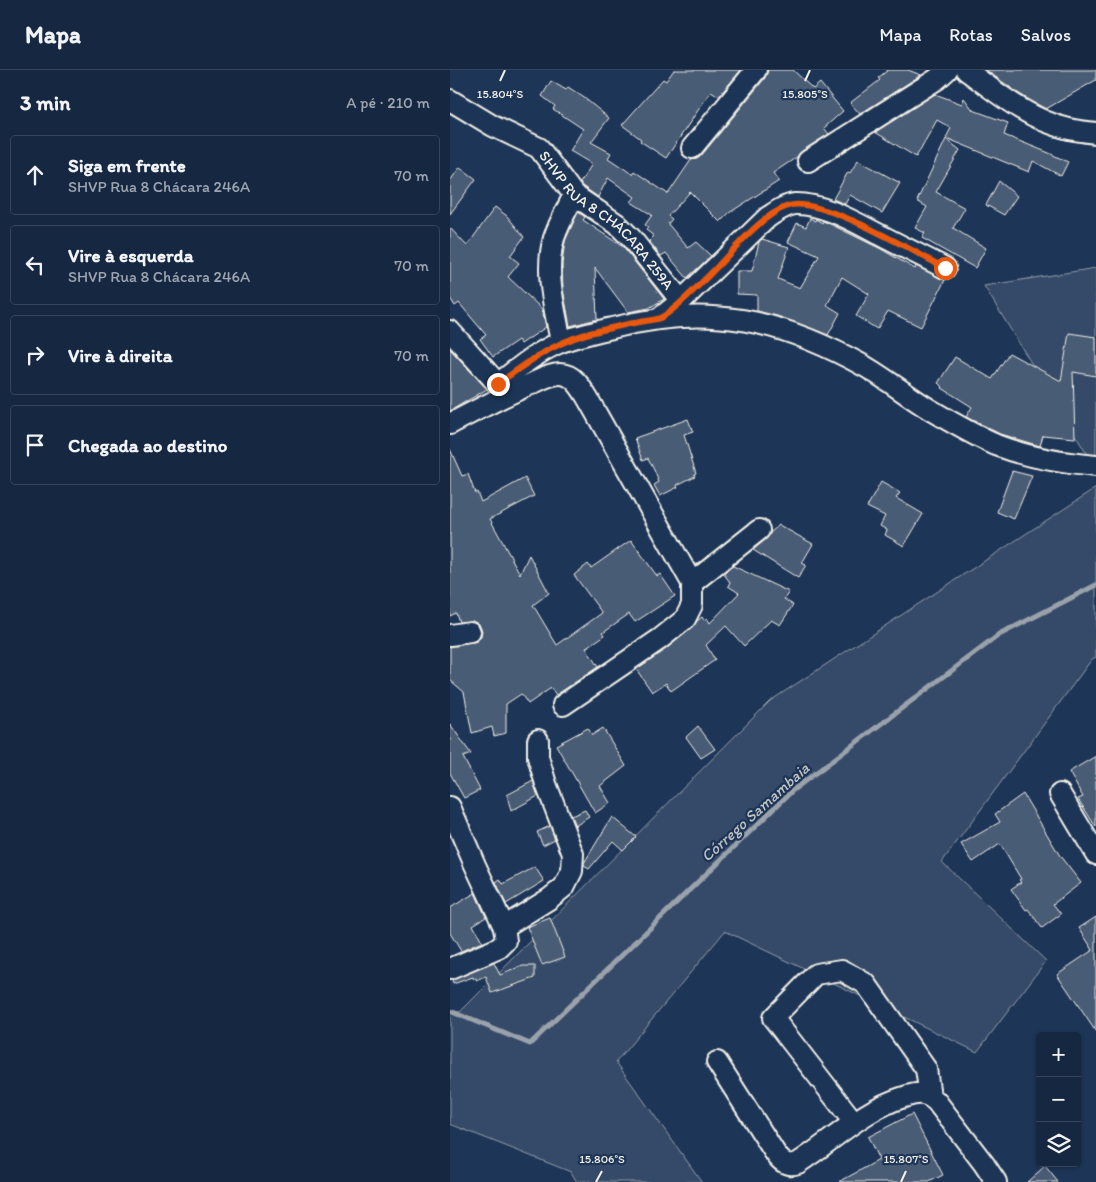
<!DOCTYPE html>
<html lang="pt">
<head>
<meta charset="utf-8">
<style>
  body { margin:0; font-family:Itim,sans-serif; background:#23344c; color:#f1f3f6 }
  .controls { position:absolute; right:15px; bottom:15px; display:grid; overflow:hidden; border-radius:5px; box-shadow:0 1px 4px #0004 }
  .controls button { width:45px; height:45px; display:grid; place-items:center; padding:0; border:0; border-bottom:1px solid #35445a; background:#162841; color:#f1f3f6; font:25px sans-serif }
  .stop { position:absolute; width:15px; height:15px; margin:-11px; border:4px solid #ea580c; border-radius:50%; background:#fff }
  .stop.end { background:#ea580c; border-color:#fff; box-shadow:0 1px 5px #0008 }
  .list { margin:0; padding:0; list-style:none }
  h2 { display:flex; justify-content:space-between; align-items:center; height:65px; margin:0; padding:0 20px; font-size:21px }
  h2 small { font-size:16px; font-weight:400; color:#9ea6b1 }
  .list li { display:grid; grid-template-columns:32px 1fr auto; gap:15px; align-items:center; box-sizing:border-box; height:80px; margin:0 10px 10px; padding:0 10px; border:1px solid #35445a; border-radius:5px }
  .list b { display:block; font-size:19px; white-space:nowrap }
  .list p { margin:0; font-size:16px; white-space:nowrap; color:#9ea6b1 }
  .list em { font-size:16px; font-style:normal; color:#9ea6b1 }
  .icon { flex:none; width:28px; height:28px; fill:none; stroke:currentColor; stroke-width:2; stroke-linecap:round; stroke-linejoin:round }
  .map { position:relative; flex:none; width:646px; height:1112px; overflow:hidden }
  header { display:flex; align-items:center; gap:30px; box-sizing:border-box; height:70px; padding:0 25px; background:#162841; border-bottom:1px solid #35445a }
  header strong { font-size:24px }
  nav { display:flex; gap:28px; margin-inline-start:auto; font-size:18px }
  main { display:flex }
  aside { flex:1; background:#162841 }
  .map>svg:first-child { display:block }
  .green { fill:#354a67; stroke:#949ea8 }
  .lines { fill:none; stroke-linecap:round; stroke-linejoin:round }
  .stream { stroke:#9aa2ab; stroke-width:5 }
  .building { fill:#485b74; stroke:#f4f1e8 }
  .minor-casing { stroke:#f4f1e8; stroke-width:24 }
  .minor { stroke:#1d3557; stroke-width:20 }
  .route { stroke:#ea580c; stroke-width:6 }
  .ticks { fill:none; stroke:#f4f1e8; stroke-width:2 }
  .labels { text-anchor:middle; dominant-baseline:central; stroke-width:4.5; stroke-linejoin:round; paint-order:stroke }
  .street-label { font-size:15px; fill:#f4f1e8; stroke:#1d3557 }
  .water-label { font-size:16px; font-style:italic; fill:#c0c3c4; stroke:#1d3557 }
  .ticks-label { font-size:12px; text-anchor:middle; fill:#f4f1e8; stroke:#1d3557; stroke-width:4.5; stroke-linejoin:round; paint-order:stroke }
</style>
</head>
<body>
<header>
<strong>Mapa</strong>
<nav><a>Mapa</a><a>Rotas</a><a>Salvos</a></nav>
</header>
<main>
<aside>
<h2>3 min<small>A pé · 210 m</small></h2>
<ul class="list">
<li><svg class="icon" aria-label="ahead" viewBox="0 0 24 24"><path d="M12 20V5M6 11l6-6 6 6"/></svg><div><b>Siga em frente</b><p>SHVP Rua 8 Chácara 246A</p></div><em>70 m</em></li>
<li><svg class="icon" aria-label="left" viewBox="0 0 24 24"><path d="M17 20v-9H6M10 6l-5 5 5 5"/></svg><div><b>Vire à esquerda</b><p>SHVP Rua 8 Chácara 246A</p></div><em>70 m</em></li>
<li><svg class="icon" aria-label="right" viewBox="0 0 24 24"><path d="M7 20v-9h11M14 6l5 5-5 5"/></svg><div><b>Vire à direita</b></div><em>70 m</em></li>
<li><svg class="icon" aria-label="arrive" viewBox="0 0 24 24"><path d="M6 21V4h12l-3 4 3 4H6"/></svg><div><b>Chegada ao destino</b></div></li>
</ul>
</aside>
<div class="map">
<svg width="646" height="1112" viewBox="0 0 646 1112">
  <rect width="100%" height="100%" fill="#1d3557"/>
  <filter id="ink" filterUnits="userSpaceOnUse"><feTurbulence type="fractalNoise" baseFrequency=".02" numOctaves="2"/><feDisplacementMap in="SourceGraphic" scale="10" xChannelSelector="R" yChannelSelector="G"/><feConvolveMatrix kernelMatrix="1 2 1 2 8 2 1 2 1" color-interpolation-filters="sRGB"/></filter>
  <g filter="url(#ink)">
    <g class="green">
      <polygon points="646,198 646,399 534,216"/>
      <polygon points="646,418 646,587 642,589 492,792 596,891 527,982 275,861 166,992 252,1112 127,1112 121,1102 0,1054 0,940 10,942 320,631"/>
    </g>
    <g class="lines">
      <polyline class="stream" points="0,941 80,974 343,720 549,565 646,515"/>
    </g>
    <g class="building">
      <polygon points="224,0 291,0 269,26 261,21 216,88 190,71 191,69 172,55 213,9 216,11"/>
      <polygon points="318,0 343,0 363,19 370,13 393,41 374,58 379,64 352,81 347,87 323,103 329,111 279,143 270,152 240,122 218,146 222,149 218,154 238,178 246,172 261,186 237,208 216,183 211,186 199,171 204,166 196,160 198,157 195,155 202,145 181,132 185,127 158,108 148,127 132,116 130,113 142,94 120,81 133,59 103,39 105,36 92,26 101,11 116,20 118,17 133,27 159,48 141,72 161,83 158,88 182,104 184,101 218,124 241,90 247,89 251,86 315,8"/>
      <polygon points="438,0 458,0 471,5 410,44 400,33 430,10 428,8"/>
      <polygon points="536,0 646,0 646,10 596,39 571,25"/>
      <polygon points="485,24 512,34 514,28 523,40 558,53 554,65 599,83 618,92 611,106 583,91 579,102 496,68 501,58 487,50 466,87 425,62"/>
      <polygon points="496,69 510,80 486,122 515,138 503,158 536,178 525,198 472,168 475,163 465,158 477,137 467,131"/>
      <polygon points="408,90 450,113 432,143 400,125 395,134 383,129 398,102 400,103"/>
      <polygon points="10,97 26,109 0,144 0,111"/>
      <polygon points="549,111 567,126 554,145 536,135"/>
      <polygon points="45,137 57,146 74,167 60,186 69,193 58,207 92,239 96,257 71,274 68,270 43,287 30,269 36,265 9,233 5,236 0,228 0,158 17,176"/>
      <polygon points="128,142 135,147 133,150 173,177 214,229 199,238 178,242 145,198 147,249 120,256 113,219 112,194 115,171"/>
      <polygon points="360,148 365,151 366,149 372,153 373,151 382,155 431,179 465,199 466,196 495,210 471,257 438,241 427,259 406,246 419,224 392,207 377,235 390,243 378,265 327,246 307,241 307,225 287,224 287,201 302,201 309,172 312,169 339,177 328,209 350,218 369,186 338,172 347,153 356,157"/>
      <polygon points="619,263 646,267 646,306 623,302 625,368 593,365 590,376 550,364 516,347 522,337 492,318 493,317 488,313 505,287 542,309 559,283 611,311"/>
      <polygon points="0,279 37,319 0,341"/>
      <polygon points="238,349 243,362 234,365 246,403 244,404 245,406 227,415 228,417 210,426 204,415 209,412 204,400 198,388 193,390 185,368"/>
      <polygon points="0,379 12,406 18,404 25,423 27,422 31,432 75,408 84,426 40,449 70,504 79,485 99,523 83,535 107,575 152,543 124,505 138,494 141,498 181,470 207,506 210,504 225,526 185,552 179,544 153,562 155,565 136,578 148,597 106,625 101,618 78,634 71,624 56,634 56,663 44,666 42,657 22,663 14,622 0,610 0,577 27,572 31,567 32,561 30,555 25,551 9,552 6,543 0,546"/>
      <polygon points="562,401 582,406 564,449 547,442"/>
      <polygon points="431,412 450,423 446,428 473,444 454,476 435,465 437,460 430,456 435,446 417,437"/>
      <polygon points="329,455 363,474 352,493 356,495 348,508 303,480 316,469 320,463"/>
      <polygon points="283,496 339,522 334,529 343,535 330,555 321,550 294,576 276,556 256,575 265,590 221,621 216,613 202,622 186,599 217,578 242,558 247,551 252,547 254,550 257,548 260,553 289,523 278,516 280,512 273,503"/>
      <polygon points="0,654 21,684 13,687 30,720 14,728 0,703"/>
      <polygon points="248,656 265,679 251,688 236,667"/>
      <polygon points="138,658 142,665 153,658 176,696 150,716 160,733 145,743 106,675"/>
      <polygon points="646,686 646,757 628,729 633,727 619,702"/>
      <polygon points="83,711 88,726 61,741 57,725"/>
      <polygon points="573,724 610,786 631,813 603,834 611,844 592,858 578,839 576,840 561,819 571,812 569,810 571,809 550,774 523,792 511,774 550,752 545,744"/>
      <polygon points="135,740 139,747 125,756 121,746"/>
      <polygon points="162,747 186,767 173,780 163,771 139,799 134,796 134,793"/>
      <polygon points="100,756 105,769 93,775 87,762"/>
      <polygon points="85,797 94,811 56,834 46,812 50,809 53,814"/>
      <polygon points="25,823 36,847 23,855 32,872 11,881 0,863 0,838"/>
      <polygon points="646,847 646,962 607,904 643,880 629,858"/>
      <polygon points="100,848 115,887 92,895 77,857"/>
      <polygon points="44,893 50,905 73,896 85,896 85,908 42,923 36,907 27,911 26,909 24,910 23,907 3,914 2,910"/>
      <polygon points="462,1044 493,1105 479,1112 389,1112 429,1090 418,1067"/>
      <polygon points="595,1096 608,1112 577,1112"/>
    </g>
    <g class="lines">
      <g class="minor-casing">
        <g id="minor">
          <path d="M516 0C547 23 581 51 619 59 628 61 637 62 646 63"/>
          <path id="s1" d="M0 30 43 56 89 78 124 125 167 154 181 168 231 231"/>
          <polyline points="242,78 306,0"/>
          <polyline points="358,91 487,9 497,0"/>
          <path d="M211 247 231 231 318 147C326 142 335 135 345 134 374 133 408 154 432 166 453 177 474 187 495 198"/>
          <polyline points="0,261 56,323"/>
          <path d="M111 272C105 239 94 202 104 168 109 153 117 139 124 125"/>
          <path d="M48 314C67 299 87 282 111 272 127 266 145 262 162 258 258 233 330 249 416 297 438 310 458 326 479 339 501 352 523 365 546 375 577 387 613 393 646 396"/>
          <path d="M0 354C27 340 53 326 81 314 90 310 100 304 110 304 124 304 132 319 138 329L242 513V535L235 549 210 569 113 635"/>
          <polyline points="242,513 309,460"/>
          <polyline points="0,565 20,562"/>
          <polyline points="610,724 646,784"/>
          <polyline points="0,737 25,795 54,857 56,871 49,878 0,899"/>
          <polyline points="54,857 99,829 114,817 122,801 123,784 96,714 88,687 88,670"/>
          <path d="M267 992 325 1083C331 1092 337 1097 348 1093 384 1070 412 1040 454 1027 461 1025 469 1022 476 1025 480 1026 483 1029 486 1031L534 1094 546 1112"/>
          <polyline points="403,1051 323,948 366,904 392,900 416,914 476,999 480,1026"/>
        </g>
      </g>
      <use href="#minor" class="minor"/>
    </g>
  </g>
  <g class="lines" filter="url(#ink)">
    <path class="route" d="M48 314C76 293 102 274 136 264 152 260 168 256 184 253 192 251 202 251 210 248 224 242 255 209 267 197 286 177 312 145 338 136 369 125 464 182 495 198"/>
  </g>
  <path class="ticks" d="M50 11 55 0M355 11 360 0M146 1112 152 1101M451 1112 456 1101"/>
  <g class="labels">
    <g class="street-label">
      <text stroke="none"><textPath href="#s1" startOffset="201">SHVP RUA 8 CHÁCARA 259A</textPath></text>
    </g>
    <g class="water-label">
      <text transform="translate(305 742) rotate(-42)">Córrego Samambaia</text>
    </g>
  </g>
  <g class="ticks-label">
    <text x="50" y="28">15.804°S</text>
    <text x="355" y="28">15.805°S</text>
    <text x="152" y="1093">15.806°S</text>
    <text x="456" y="1093">15.807°S</text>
  </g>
</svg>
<div class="controls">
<button>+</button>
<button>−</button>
<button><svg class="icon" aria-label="layers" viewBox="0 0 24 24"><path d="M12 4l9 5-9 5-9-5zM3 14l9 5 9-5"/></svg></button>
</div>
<div class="stop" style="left:495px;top:198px"></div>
<div class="stop end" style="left:48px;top:314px"></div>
</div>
</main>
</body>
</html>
